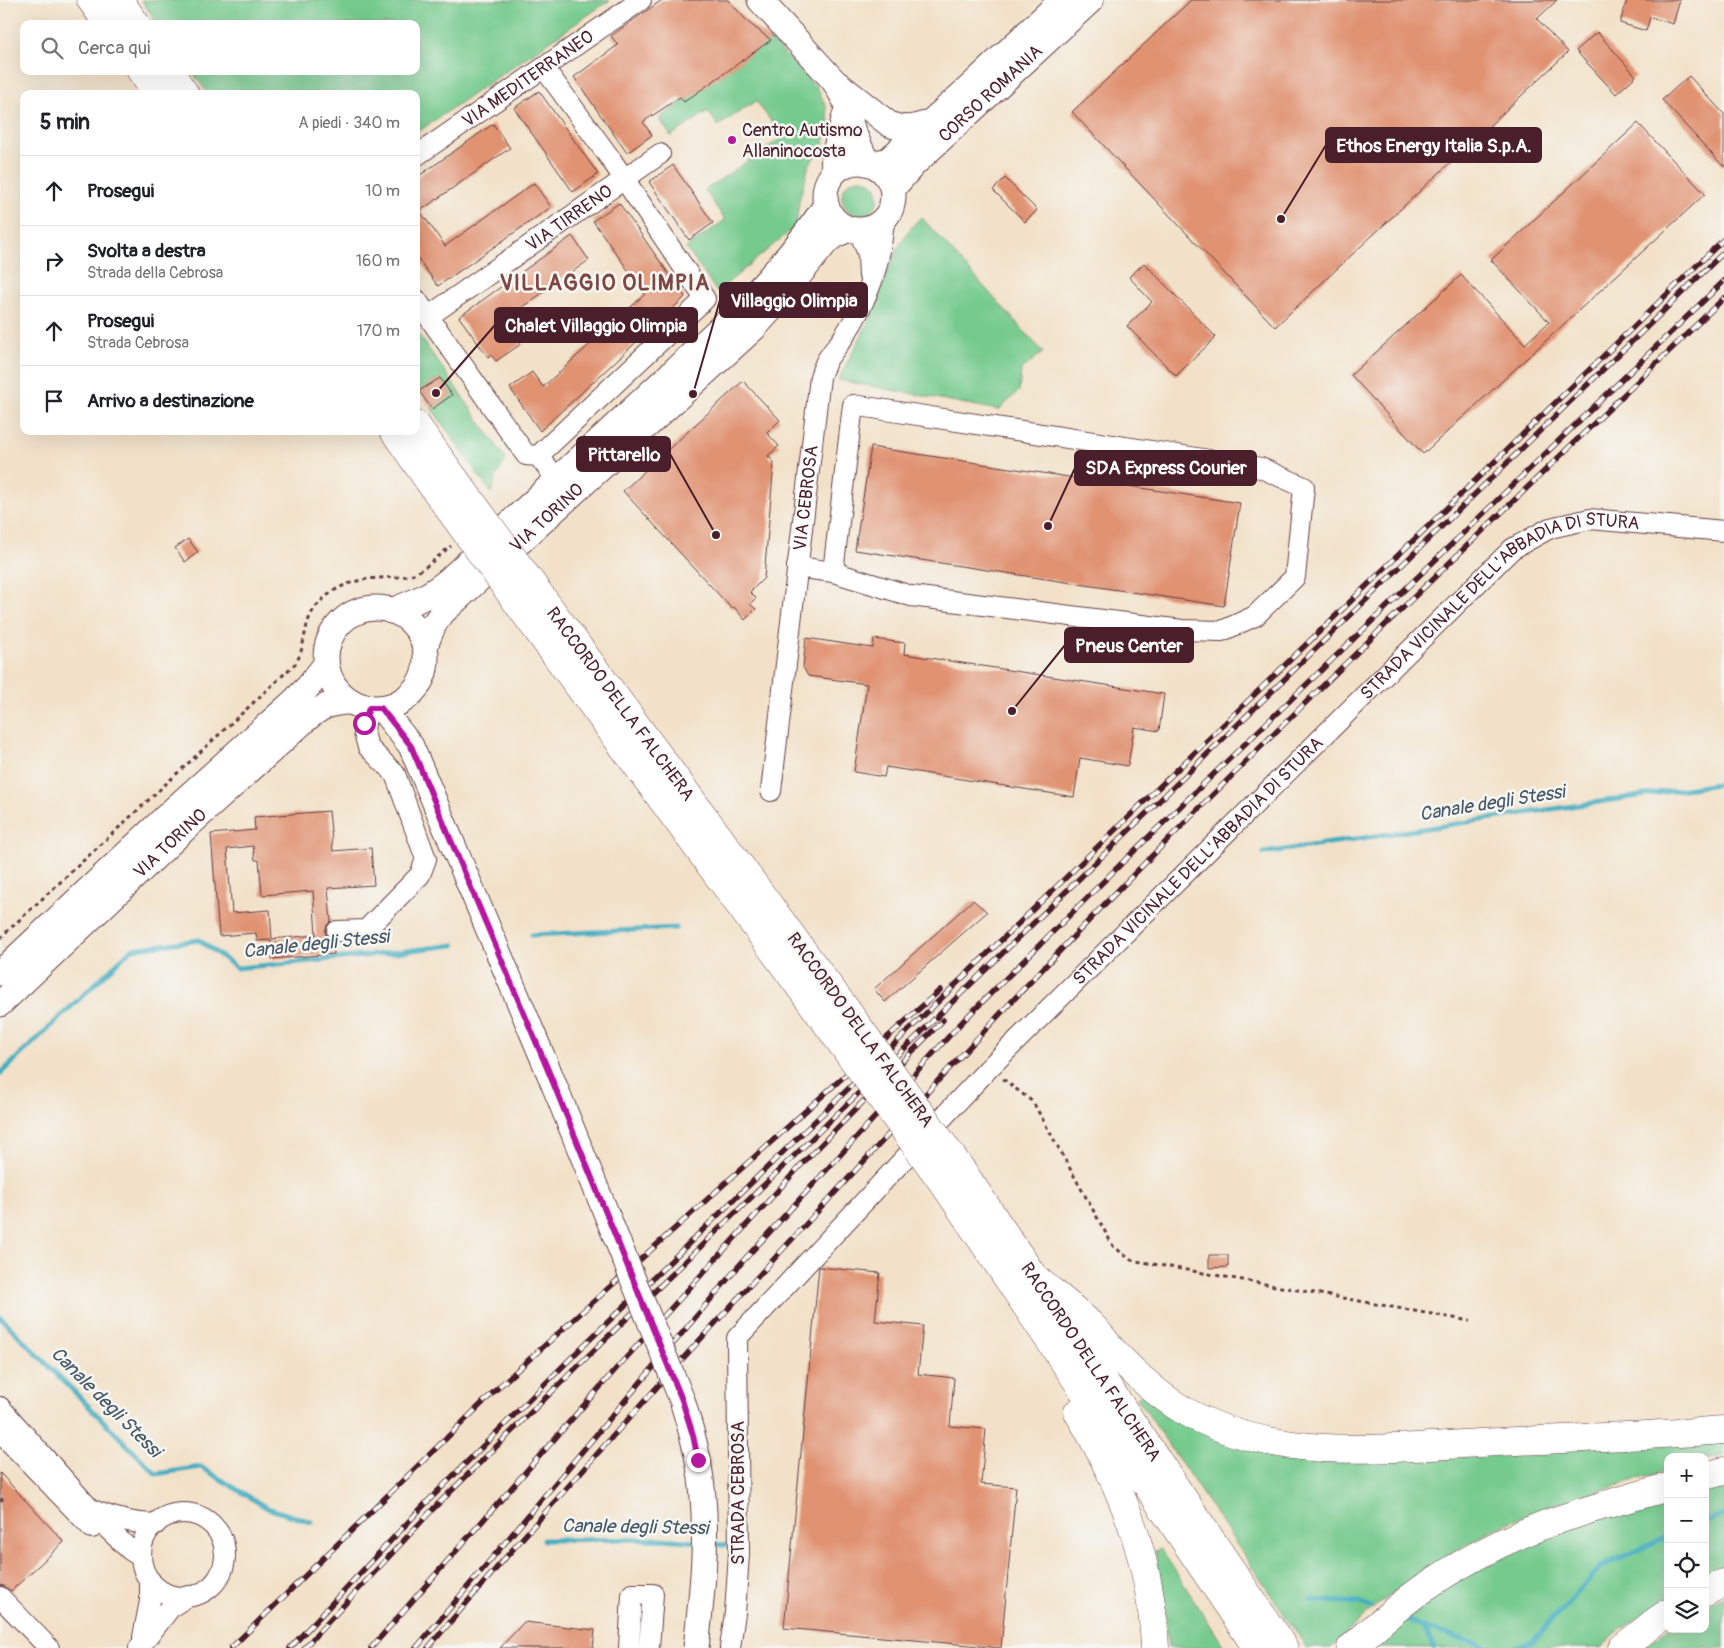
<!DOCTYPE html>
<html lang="it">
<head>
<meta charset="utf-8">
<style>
  body { margin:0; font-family:Pangolin,sans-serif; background:#f6f6f6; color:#202124 }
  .controls { position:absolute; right:15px; bottom:15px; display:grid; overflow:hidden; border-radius:10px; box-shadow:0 5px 20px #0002 }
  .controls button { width:45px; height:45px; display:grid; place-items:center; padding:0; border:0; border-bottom:1px solid #e0e0e0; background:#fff; color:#202124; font:25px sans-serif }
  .stop { position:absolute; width:15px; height:15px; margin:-11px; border:4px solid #b5179e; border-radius:50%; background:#fff }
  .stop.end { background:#b5179e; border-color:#fff; box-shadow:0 1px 5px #0008 }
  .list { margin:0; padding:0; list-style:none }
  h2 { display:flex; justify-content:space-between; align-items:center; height:65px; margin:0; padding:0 20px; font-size:21px }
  h2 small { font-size:16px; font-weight:400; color:#757577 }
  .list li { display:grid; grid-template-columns:32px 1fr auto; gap:15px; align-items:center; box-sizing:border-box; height:70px; padding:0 20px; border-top:1px solid #e0e0e0 }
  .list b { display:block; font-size:19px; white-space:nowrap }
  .list p { margin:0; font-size:16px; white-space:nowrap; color:#757577 }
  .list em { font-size:16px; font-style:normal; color:#757577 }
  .icon { flex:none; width:28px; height:28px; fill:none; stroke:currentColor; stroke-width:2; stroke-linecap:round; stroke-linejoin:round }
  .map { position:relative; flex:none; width:1724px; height:1648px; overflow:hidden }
  .search { position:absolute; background:#fff; box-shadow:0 5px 20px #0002; left:20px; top:20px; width:400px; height:55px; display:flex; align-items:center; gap:12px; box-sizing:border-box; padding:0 18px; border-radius:10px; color:#757577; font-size:19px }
  .panel { position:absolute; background:#fff; box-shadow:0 5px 20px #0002; left:20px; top:90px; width:400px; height:345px; border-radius:10px }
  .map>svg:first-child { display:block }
  .green { fill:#75ca8d; stroke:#60745c }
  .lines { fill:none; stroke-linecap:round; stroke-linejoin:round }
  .stream { stroke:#41acc0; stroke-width:5 }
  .building { fill:#e09271; fill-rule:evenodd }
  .minor-casing { stroke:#633c43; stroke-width:22 }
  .major-casing { stroke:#633c43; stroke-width:27 }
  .highway-casing { stroke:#633c43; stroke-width:29 }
  .path { stroke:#633c43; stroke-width:3; stroke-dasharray:4 4; stroke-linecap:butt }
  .minor { stroke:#fff; stroke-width:20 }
  .major { stroke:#fff; stroke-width:25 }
  .highway { stroke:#fff; stroke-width:28 }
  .rail-casing { stroke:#4a1f2b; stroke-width:5.5 }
  .rail { stroke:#f6f6f2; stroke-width:4; stroke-dasharray:11; stroke-linecap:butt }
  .major-bridge-casing { stroke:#633c43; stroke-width:27; stroke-linecap:butt }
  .highway-bridge-casing { stroke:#633c43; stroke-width:29; stroke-linecap:butt }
  .major-bridge { stroke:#fff; stroke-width:25 }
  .highway-bridge { stroke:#fff; stroke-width:28 }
  .route { stroke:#b5179e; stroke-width:6 }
  .poi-dot { fill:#b5179e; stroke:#f6f6f2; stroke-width:2 }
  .labels { text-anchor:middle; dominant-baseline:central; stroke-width:5; stroke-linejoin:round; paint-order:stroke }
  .street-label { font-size:18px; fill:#4a1f2b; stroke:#f6f6f2 }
  .poi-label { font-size:18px; fill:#4a1f2b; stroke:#f6f6f2; text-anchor:start }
  .water-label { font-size:19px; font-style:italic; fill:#465767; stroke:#f6f6f2 }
  .district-label { font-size:22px; font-weight:bold; letter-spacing:1px; fill:#7e4744; stroke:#f6f6f2 }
  .leader { fill:none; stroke:#4a1f2b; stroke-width:2 }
  .callout-dot { fill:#4a1f2b; stroke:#f6f6f2; stroke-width:2 }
  .callout { fill:#4a1f2b; stroke:#4a1f2b; stroke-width:2 }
  .callout-label { font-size:19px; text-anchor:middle; font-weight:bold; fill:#fff }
</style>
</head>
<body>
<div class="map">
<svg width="1724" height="1648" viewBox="0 0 1724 1648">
  <rect width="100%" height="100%" fill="#f6f6f2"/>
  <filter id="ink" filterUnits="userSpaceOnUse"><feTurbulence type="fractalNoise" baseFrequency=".02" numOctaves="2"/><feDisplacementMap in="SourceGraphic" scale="10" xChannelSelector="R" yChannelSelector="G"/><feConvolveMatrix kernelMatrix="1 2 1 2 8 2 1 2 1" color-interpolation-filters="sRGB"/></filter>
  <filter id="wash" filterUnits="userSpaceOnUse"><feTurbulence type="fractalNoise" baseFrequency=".0096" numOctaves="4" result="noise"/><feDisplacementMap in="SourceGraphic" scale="20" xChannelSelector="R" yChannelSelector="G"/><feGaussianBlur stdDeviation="1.12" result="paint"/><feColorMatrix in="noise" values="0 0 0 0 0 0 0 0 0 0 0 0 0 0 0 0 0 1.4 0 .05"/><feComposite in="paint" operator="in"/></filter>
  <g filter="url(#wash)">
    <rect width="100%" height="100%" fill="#f2e1c8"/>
    <g class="green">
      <polygon points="141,0 610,0 416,133 416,94 208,94 192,71 416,71 416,24 158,24"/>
      <polygon points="771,40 817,88 826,106 829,122 823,145 809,165 799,201 796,226 717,292 686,248 725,220 705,190 783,137 756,101 718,126 708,111 671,136 659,118"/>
      <circle cx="860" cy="197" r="18"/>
      <path d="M921 217 1043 352 1021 370 1019 391 999 410 838 380C849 358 862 337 871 315 885 283 894 241 921 217Z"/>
      <polygon points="417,332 506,459 496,477 491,493 432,409 452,394 440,378 419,391 416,387"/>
      <polygon points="1141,1395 1237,1446 1724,1439 1724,1455 1705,1460 1705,1457 1668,1457 1668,1470 1546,1507 1501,1526 1455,1551 1380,1602 1331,1648 1307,1648 1137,1398"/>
      <polygon points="1724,1483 1724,1567 1705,1575 1705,1488"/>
      <polygon points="1668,1498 1668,1597 1609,1638 1601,1648 1371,1648 1395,1627 1456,1580 1508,1552 1563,1529"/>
      <polygon points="1161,1549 1225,1648 1168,1648 1165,1607 1155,1551"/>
      <polygon points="1724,1597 1724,1648 1641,1648 1668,1629 1705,1629 1705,1605"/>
    </g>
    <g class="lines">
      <g class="stream">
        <polyline points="1264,853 1724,783"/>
        <polyline points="532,935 676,928"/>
        <polyline points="0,1074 132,949 199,940 237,968 364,956 454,945"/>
        <polyline points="0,1317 156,1474 201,1467 267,1508 311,1522"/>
        <polyline points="1705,1521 1724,1515"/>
        <polyline points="543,1540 662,1539 697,1542"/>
        <polyline points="711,1544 725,1545"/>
        <polyline points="1310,1600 1361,1603 1371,1607"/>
        <polyline points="1407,1620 1423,1627 1434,1648"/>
        <polyline points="1423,1627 1491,1648"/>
        <polyline points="1515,1648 1533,1641 1601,1567 1668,1536"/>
      </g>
    </g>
    <g id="blocks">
      <g class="building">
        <polygon points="662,0 728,0 749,23 771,40 684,102 680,97 643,122 652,135 627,153 574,77 618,45 611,36"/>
        <polygon points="1191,0 1557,0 1537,19 1568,52 1275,327 1072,112"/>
        <polygon points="1627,0 1680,0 1673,24 1650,17 1646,31 1620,23"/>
        <polygon points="1597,32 1636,76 1616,94 1576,51"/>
        <polygon points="1689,76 1724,114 1724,167 1662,100"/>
        <polygon points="539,91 598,174 573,192 514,108"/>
        <polygon points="1638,123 1705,194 1423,454 1351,375 1461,275 1525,344 1549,322 1491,260"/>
        <polygon points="493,124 510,148 420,211 445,246 534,183 551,207 438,286 416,256 416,178"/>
        <polygon points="673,165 713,223 689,240 649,182"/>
        <polygon points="1005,178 1037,210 1025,222 993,190"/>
        <polygon points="619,203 685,297 540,431 510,388 532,372 543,387 645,294 593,221"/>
        <polygon points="572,236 589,260 504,320 521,344 496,361 491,355 488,357 459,317"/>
        <polygon points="1144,263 1216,337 1176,376 1127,326 1152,302 1129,277"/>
        <polygon points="440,378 452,395 432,409 419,391"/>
        <polygon points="743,381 780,420 767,433 779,446 768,456 774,462 764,578 750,592 756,598 750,604 756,609 745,620 734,607 732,609 623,491"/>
        <polygon points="871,447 1240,503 1224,606 855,550"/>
        <polygon points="188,539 198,552 185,562 175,548"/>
        <polygon points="806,638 873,648 874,639 905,643 904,654 1164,694 1159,731 1134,727 1128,766 1080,758 1074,797 886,767 884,777 854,772 867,684 808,676 803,667"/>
        <path d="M329 811 333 851 371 848 374 885 328 888 331 921 327 925 325 932 327 938 333 942 334 954 272 959 271 940 257 941 256 933 219 936 211 834 255 830 254 817ZM253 846 255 860H259L262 895 313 891 316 935 272 939 270 910 232 913 227 849Z"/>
        <polygon points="973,900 987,912 885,1002 874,989"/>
        <polygon points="1209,1255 1228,1255 1228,1267 1209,1268"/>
        <polygon points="819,1267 880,1273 875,1321 923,1326 918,1374 954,1378 950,1426 986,1429 981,1484 1016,1487 1001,1648 784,1628"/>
        <polygon points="0,1473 64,1542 11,1591 4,1586 0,1585"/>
        <polygon points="524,1622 595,1630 593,1648 500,1648"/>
      </g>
    </g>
  </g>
  <g filter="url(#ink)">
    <use href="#blocks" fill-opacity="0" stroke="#633c43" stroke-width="1"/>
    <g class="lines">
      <g class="minor-casing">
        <g id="minor">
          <path id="s1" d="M416 156 641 0"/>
          <polyline points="859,231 868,254 869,276"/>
          <polyline points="416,299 526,455 538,456 558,480"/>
          <path id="s2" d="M429 316 660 154"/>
          <polyline points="538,456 705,299 610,158 544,68"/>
          <polyline points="797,567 833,572 911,596 1182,630 1222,631 1255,616 1295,577 1304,487 1261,468 853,405 833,572"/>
          <path id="s3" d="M771 791 820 377C822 371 824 365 827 360 832 352 838 345 843 338 869 298 880 267 884 220"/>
          <polyline points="337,931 366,930 420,875 426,859 395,774 368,747 364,733 365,723 369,708"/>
          <polyline points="0,1407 106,1527 130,1550 141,1557"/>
          <polyline points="0,1432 92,1528"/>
          <path d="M95 1511C115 1519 134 1524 156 1524"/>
          <circle cx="183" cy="1555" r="42"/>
          <polyline points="0,1597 49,1648"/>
          <polyline points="143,1637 150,1601 150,1580"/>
          <polyline points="139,1648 171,1607 188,1596"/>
          <polyline points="629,1648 632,1594 653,1594 649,1648"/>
          <path id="s4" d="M730 1648 735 1613 739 1554 737 1338 988 1069 1512 549 1550 528 1590 519 1724 531"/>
        </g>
      </g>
      <g class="major-casing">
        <g id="major">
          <polyline points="760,0 834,81 845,100 852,129 867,163"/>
          <path d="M838 84 889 124C906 131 915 127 932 122"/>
          <circle cx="859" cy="196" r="34"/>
          <polyline points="873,164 888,160 972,85 1062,0"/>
          <polyline points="833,173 834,155 847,109"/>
          <path id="s5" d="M893 188 914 164 1091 0"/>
          <circle cx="376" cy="658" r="50"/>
          <path d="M391 611C415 602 431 595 450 579L732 317C766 283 799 246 826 205"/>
          <path id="s6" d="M425 646 434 624 443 612 754 328 774 306 827 241 835 235 849 229"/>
          <polyline points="381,708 411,746 548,1070"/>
          <polyline points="0,973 173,810 293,702 309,686 326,664"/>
          <path id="s7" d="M0 1004 188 826 303 722C319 708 329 702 350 702"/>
        </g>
      </g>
      <g class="highway-casing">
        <g id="highway">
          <polyline points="91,0 108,24"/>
          <polyline points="119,0 136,24"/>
          <polyline points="141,71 157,94"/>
          <polyline points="169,71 185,94"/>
          <polyline points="416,425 446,467"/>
          <polyline points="394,431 428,480"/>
          <path id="s8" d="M538 592 842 1004"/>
          <polyline points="521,608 822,1017"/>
          <path id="s9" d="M963 1172 1284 1648"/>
          <polyline points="946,1187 1257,1648"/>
          <path d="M1034 1277C1053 1293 1074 1308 1092 1326 1100 1334 1106 1343 1114 1352 1134 1373 1157 1395 1183 1410 1279 1465 1393 1447 1498 1442 1573 1438 1649 1436 1724 1430"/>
          <path d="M1078 1412C1122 1486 1152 1561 1155 1648"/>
          <polyline points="1705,1476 1724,1471"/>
          <polyline points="1705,1592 1724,1583"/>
          <path d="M1351 1648C1375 1627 1399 1605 1425 1587 1471 1556 1523 1530 1576 1514 1606 1504 1637 1496 1668 1487"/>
          <polyline points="1622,1648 1656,1621 1668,1613"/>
        </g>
      </g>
      <g class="path">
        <path d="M0 938 296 663C306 646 303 625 314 609 331 587 354 579 380 578 391 577 401 578 411 575 426 569 438 556 451 546"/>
        <polyline points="1003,1079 1033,1102 1113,1246 1131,1260 1470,1321"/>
        <polyline points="0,1501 5,1497"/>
      </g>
      <use href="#minor" class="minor"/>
      <use href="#major" class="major"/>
      <use href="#highway" class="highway"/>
      <g class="rail-casing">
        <g id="rail">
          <polyline points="231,1648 503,1383 940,990"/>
          <polyline points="290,1648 427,1502 580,1349 1724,239"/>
          <polyline points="304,1648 434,1508 587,1357 1724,252"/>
          <polyline points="371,1648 615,1370 801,1165 943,1020"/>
          <polyline points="416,1648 743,1261 962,1022 1130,855 1724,281"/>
          <path d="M428 1648C566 1485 710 1328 855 1171 950 1067 1046 963 1145 863 1334 671 1531 485 1724 298"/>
        </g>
      </g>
      <use href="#rail" class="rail"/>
      <g class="major-bridge-casing">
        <path id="major-bridge" d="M548 1070 682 1400C688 1420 694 1439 698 1460 710 1522 703 1586 696 1648"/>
      </g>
      <g class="highway-bridge-casing">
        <g id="highway-bridge">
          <polyline points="446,467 538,592"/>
          <polyline points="428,480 521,608"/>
          <polyline points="842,1004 963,1172"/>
          <polyline points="822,1017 946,1187"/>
        </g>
      </g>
      <use href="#major-bridge" class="major-bridge"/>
      <use href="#highway-bridge" class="highway-bridge"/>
    </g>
  </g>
  <g class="lines" filter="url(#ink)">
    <polyline class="route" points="364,723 369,708 381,708 411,746 548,1070 682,1400 693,1435 698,1460"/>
  </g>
  <circle class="poi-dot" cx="732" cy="140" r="5"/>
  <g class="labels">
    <g class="street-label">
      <text stroke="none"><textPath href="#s1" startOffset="136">VIA MEDITERRANEO</textPath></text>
      <text stroke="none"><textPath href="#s5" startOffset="136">CORSO ROMANIA</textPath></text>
      <text stroke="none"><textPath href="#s2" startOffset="171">VIA TIRRENO</textPath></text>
      <text stroke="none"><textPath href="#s3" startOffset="295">VIA CEBROSA</textPath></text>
      <text stroke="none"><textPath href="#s6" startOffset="179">VIA TORINO</textPath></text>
      <text stroke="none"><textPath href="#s4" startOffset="1379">STRADA VICINALE DELL'ABBADIA DI STURA</textPath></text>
      <text stroke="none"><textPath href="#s8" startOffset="139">RACCORDO DELLA FALCHERA</textPath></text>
      <text stroke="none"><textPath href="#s7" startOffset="234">VIA TORINO</textPath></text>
      <text stroke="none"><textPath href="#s4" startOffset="974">STRADA VICINALE DELL'ABBADIA DI STURA</textPath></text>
      <text transform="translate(860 1030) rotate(54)">RACCORDO DELLA FALCHERA</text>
      <text stroke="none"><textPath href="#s9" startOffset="229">RACCORDO DELLA FALCHERA</textPath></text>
      <text transform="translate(738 1493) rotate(-90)">STRADA CEBROSA</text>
    </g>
    <g class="poi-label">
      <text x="742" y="130">Centro Autismo<tspan x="742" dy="21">Allaninocosta</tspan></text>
    </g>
    <g class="water-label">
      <text transform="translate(1492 803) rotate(-9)">Canale degli Stessi</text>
      <text transform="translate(316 944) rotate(-6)">Canale degli Stessi</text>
      <text transform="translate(106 1402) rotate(45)">Canale degli Stessi</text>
      <text transform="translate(635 1527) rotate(1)">Canale degli Stessi</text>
    </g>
    <g class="district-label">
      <text x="605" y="283">VILLAGGIO OLIMPIA</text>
    </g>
  </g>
  <path class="leader" d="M1281 219L1326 145M693 394L720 300M436 393L495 325M716 535L670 454M1048 526L1075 468M1012 711L1065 645"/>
  <g class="callout-dot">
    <circle cx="1281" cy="219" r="5"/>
    <circle cx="693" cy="394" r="5"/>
    <circle cx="436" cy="393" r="5"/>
    <circle cx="716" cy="535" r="5"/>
    <circle cx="1048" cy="526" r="5"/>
    <circle cx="1012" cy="711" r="5"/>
  </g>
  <g class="callout">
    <rect x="1326" y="128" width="215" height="34" rx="5"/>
    <rect x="720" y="283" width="147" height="34" rx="5"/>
    <rect x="495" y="308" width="202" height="34" rx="5"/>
    <rect x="577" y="437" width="93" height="34" rx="5"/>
    <rect x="1075" y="451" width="181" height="34" rx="5"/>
    <rect x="1065" y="628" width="128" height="34" rx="5"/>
  </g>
  <g class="callout-label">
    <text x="1434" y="152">Ethos Energy Italia S.p.A.</text>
    <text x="794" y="307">Villaggio Olimpia</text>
    <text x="596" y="332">Chalet Villaggio Olimpia</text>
    <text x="624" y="461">Pittarello</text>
    <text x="1166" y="474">SDA Express Courier</text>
    <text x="1129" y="652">Pneus Center</text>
  </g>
</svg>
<div class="controls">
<button>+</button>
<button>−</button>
<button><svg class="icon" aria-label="locate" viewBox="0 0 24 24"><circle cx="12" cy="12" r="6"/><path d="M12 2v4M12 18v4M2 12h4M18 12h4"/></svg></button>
<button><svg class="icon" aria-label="layers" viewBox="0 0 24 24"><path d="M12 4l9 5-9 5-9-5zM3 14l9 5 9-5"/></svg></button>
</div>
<div class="stop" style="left:364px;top:723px"></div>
<div class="stop end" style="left:698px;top:1460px"></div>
<div class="search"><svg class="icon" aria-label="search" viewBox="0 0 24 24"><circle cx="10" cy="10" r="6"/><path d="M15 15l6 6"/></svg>Cerca qui</div>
<section class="panel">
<h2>5 min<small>A piedi · 340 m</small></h2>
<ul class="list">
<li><svg class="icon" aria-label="ahead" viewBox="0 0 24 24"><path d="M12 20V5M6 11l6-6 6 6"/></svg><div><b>Prosegui</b></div><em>10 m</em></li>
<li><svg class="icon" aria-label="right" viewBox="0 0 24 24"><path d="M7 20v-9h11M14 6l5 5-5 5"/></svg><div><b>Svolta a destra</b><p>Strada della Cebrosa</p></div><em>160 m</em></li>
<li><svg class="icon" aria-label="ahead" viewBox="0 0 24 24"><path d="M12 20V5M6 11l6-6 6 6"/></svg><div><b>Prosegui</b><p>Strada Cebrosa</p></div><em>170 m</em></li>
<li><svg class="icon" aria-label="arrive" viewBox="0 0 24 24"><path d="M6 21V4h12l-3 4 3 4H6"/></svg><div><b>Arrivo a destinazione</b></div></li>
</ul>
</section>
</div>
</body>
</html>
